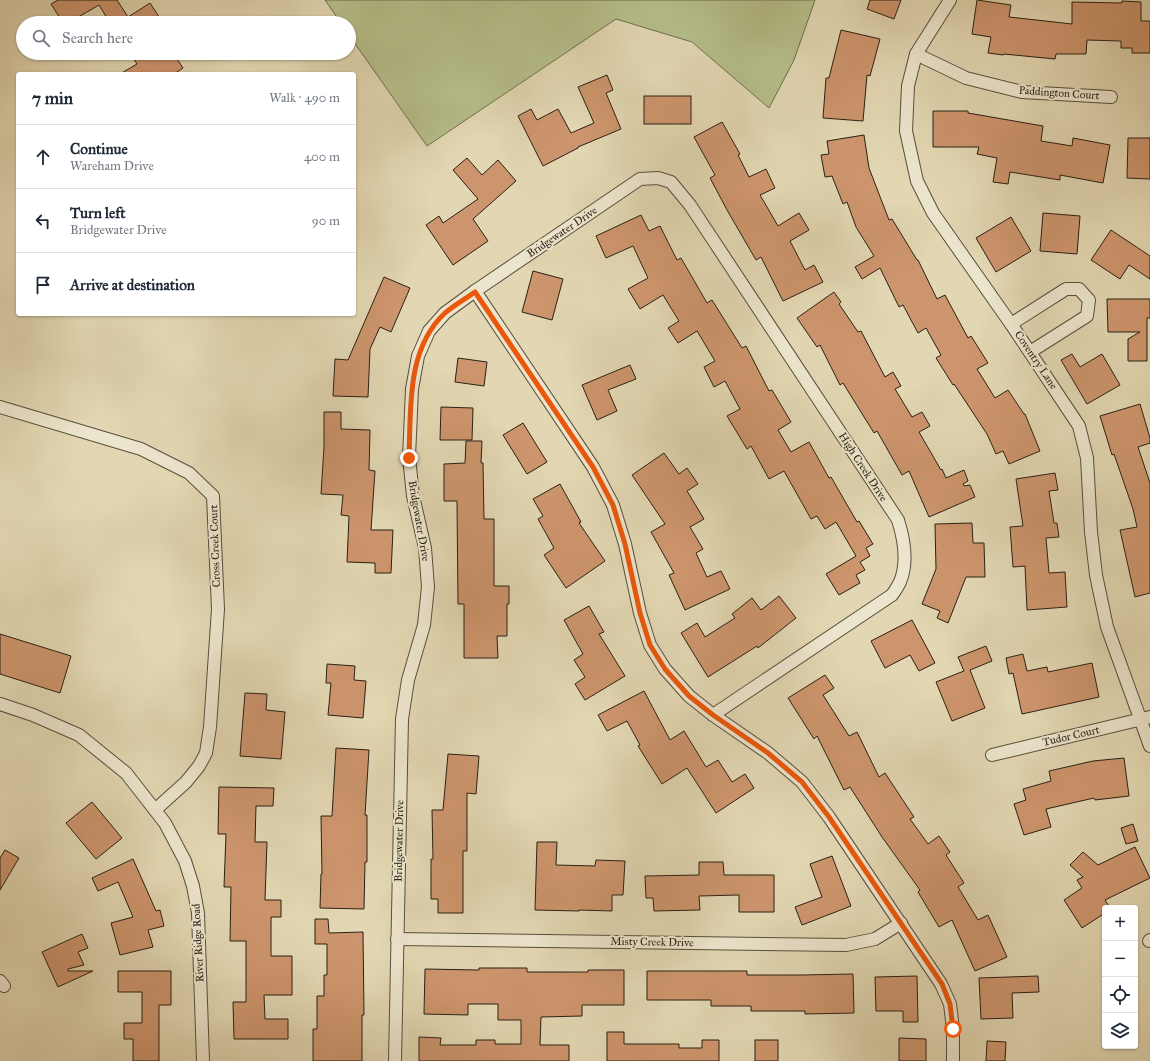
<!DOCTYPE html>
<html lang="en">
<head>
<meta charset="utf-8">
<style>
  body { margin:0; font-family:"IM FELL Great Primer",serif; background:#f6f6f7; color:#1f2937 }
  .controls { position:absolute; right:12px; bottom:12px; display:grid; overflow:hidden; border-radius:4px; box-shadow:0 1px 3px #0004 }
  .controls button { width:36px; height:36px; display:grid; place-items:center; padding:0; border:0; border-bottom:1px solid #e0e1e3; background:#fff; color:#1f2937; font:20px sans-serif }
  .stop { position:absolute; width:12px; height:12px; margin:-9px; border:3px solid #ea580c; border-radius:50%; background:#fff }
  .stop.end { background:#ea580c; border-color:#fff; box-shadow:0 1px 4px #0008 }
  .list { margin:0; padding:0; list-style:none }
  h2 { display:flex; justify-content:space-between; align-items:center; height:52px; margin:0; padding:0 16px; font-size:17px }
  h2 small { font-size:13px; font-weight:400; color:#747a83 }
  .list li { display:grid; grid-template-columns:26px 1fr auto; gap:12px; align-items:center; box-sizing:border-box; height:64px; padding:0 16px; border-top:1px solid #e0e1e3 }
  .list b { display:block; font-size:15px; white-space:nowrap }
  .list p { margin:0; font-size:13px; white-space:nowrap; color:#747a83 }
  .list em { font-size:13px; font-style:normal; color:#747a83 }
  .icon { flex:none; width:22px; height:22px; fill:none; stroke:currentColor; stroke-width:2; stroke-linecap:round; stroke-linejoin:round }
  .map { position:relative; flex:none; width:1150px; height:1061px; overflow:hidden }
  .search { position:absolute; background:#fff; box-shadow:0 1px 3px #0004; left:16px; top:16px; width:340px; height:44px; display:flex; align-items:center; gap:10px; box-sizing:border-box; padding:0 14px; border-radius:22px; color:#747a83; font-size:15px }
  .panel { position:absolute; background:#fff; box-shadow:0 1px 3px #0004; left:16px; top:72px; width:340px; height:244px; border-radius:4px }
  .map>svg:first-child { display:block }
  .green { fill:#b5be8a; stroke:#6f6f4f }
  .building { fill:#cd956d; stroke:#292014 }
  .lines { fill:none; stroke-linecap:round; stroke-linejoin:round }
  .street-casing { stroke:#574e3c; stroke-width:14 }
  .street { stroke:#ece5cd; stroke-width:12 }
  .route { stroke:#ea580c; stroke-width:5 }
  .labels { text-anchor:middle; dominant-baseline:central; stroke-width:4; stroke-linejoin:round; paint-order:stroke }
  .street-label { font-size:11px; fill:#292014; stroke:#ece5cd }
</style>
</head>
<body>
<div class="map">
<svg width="1150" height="1061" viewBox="0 0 1150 1061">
  <rect width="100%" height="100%" fill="#e2d7b2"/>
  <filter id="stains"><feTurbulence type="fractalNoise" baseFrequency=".005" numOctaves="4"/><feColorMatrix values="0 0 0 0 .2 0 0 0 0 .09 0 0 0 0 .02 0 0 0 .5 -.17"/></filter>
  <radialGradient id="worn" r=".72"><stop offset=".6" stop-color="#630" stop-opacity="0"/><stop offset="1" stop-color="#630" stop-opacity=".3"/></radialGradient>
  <polygon class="green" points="325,0 815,0 794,60 769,108 692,42 616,19 427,146 349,35 349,23 341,23"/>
  <g class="building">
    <polygon points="58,0 117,0 128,17 150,3 163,23 110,23 99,5 68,23 63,23 51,4"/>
    <polygon points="870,0 901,0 894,19 867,9"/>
    <polygon points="977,0 1011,5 1009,17 1072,24 1072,2 1122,3 1122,1 1141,2 1141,21 1150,21 1150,53 1132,53 1132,48 1121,48 1121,41 1087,40 1086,54 1056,54 1055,59 1004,54 1003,55 988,53 991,37 972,34"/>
    <polygon points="841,30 880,39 870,76 867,75 863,121 823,118 826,78 829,78"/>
    <polygon points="130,53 173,53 183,68 174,74 120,74 137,64"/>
    <polygon points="607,75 613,90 606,93 621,129 578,147 578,148 543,166 518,116 531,109 537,120 558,109 571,133 594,123 578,87"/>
    <rect x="644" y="96" width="47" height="28"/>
    <polygon points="933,111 968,111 968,113 1043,126 1041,141 1072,146 1073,138 1110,145 1103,183 1060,175 1060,180 1010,172 1008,184 993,182 997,158 977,154 979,147 933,147"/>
    <polygon points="722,122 740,154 738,155 749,177 766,169 775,188 760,195 778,226 799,213 809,230 790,241 805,270 814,265 823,282 783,301 761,257 756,260 727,210 710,178 715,175 694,137"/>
    <polygon points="864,135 869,168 889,220 892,219 917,260 918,260 937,299 945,295 968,338 971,336 988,363 977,369 995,398 1008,390 1024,414 1025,414 1040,451 1009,464 1003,451 996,454 987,434 954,384 953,385 936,358 941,355 926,328 918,333 903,305 899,307 880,268 862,279 855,267 874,256 856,227 847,202 843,204 832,176 825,177 821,155 829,154 827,141"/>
    <polygon points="1128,138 1150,138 1150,179 1127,178"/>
    <polygon points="467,158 482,175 498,160 516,181 473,219 488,241 453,265 426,225 439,216 443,223 478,199 453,170"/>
    <polygon points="1043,213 1080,216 1077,254 1040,251"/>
    <polygon points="641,215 649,231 660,226 677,260 681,258 707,303 712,300 742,348 746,346 769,391 772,390 791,422 778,430 791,452 809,442 829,478 831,477 857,522 859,521 873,544 866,548 870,556 860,562 865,570 856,575 860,583 839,595 826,574 856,556 836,522 825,529 817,516 811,519 784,471 769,479 751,446 747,449 727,416 740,409 725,381 714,387 704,367 715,361 697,331 678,343 668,328 679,321 663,295 640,309 628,289 648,278 633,246 606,258 596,236"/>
    <polygon points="1011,217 1031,251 996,272 976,238"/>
    <polygon points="1111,230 1150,256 1150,279 1129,265 1120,279 1091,260"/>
    <polygon points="533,271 563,279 552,320 522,312"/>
    <polygon points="384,277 410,288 391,332 380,327 370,349 368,397 333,396 335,359 348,360"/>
    <polygon points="834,292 841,302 839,304 858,332 861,331 885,377 893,372 901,386 895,389 912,417 922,412 930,426 919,432 941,470 942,469 946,478 964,470 968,481 963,484 964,486 970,485 975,497 929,517 909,471 902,475 877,431 874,433 843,383 840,385 820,345 817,347 797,318"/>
    <polygon points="1107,299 1150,299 1150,318 1147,318 1147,361 1128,361 1128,339 1140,332 1108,332"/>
    <polygon points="1072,354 1080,367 1102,354 1120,385 1087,404 1061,360"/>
    <polygon points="458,358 487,362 484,386 455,382"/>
    <polygon points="630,365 636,379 608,390 617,411 597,420 582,385"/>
    <polygon points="1140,404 1150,438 1150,443 1138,447 1150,483 1150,593 1135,597 1120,530 1137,527 1133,509 1114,454 1112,455 1100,416"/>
    <polygon points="441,407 473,408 472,440 440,440"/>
    <polygon points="324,412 341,412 341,429 370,430 369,470 375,471 371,530 393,530 391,573 375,573 375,563 347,562 349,516 341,515 343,495 321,494 324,447"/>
    <polygon points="523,423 547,462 527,474 503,435"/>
    <polygon points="466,441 482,441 481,463 483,463 484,519 494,519 494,586 509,586 509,604 507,604 507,636 497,636 498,658 464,658 464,604 458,604 457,501 444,501 444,464 465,463"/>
    <polygon points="664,453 679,474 687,468 698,484 687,491 704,519 690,527 703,549 696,553 707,577 721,571 730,589 685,610 669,575 674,573 651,532 665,524 632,475"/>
    <polygon points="1055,473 1058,490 1049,491 1054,523 1057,523 1059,537 1046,538 1049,573 1065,572 1067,607 1027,610 1025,566 1013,567 1010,527 1023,526 1016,479"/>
    <polygon points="560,484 581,522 579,523 605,561 566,588 544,555 554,548 538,519 543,516 533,499"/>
    <polygon points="972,523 973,543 984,543 985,577 966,577 948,623 937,618 940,611 922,604 936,569 935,524"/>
    <polygon points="779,596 796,618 758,648 757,646 708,677 681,633 697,623 705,637 735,618 732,614 752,598 761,610"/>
    <polygon points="589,606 604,632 599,634 625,676 585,700 575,684 585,677 574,660 583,654 564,620"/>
    <polygon points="912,620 935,663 919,671 910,655 885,668 871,641"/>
    <polygon points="0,634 71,656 60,693 0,674"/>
    <polygon points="986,646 992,661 970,670 985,708 952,721 936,682 964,671 958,657"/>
    <polygon points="1023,654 1027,671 1047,667 1048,672 1092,663 1099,697 1022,714 1013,673 1009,674 1006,658"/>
    <polygon points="327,664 355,666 354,680 366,681 363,718 328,715 331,683 326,683"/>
    <polygon points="825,675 834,688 823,695 849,736 857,732 879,777 885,773 914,817 910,819 928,844 939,836 950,852 946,855 964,883 958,887 978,920 988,915 1007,957 975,971 952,920 939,927 918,892 920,890 882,837 850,787 844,790 817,736 814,739 788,698"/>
    <polygon points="644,691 670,740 684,731 706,767 718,760 732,782 745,774 754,788 716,813 687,768 662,784 638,746 640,745 627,721 607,731 598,715"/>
    <polygon points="245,693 267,694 266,710 285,712 281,759 240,756"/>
    <polygon points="336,748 369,750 365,815 367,815 367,862 365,862 364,909 320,908 321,874 322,874 321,816 332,816"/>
    <polygon points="448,754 479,756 476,794 467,793 467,851 463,851 463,913 438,913 438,899 431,899 431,859 433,859 432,810 443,810"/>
    <polygon points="1124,758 1129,796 1095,800 1094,798 1046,809 1051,827 1024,835 1014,804 1026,800 1023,789 1051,781 1049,771 1093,761"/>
    <polygon points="219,787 274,788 273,806 256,806 255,842 267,842 265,900 281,900 281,917 271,917 271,956 292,956 292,995 264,995 265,1019 288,1019 288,1039 234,1039 233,1002 246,1002 246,941 230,941 231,887 224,887 226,834 218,834"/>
    <polygon points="92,802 122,838 96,859 66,823"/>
    <polygon points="1133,824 1138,841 1126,844 1121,828"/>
    <polygon points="537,842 557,842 556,865 595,866 596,860 625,861 623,895 612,895 612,911 579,910 579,911 535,910"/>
    <polygon points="1135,847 1150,878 1105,900 1110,908 1105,908 1105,913 1082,928 1064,900 1082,888 1077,880 1083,877 1070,865 1083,852 1098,865"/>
    <polygon points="5,850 19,858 0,890 0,858"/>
    <polygon points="832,856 851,906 802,925 795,907 822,897 810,864"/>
    <polygon points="133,859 156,911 160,910 164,926 148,930 153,947 120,955 111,923 133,917 118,882 98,891 92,878"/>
    <polygon points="699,862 723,862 724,875 774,875 774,912 739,912 739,895 699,896 700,910 654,911 653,898 646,898 645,876 699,875"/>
    <polygon points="315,919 328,919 329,933 363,932 364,1015 362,1015 362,1061 313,1061 313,1029 317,1029 317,996 324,996 324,975 327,975 327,944 315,944"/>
    <polygon points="82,934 88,948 78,952 84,965 68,969 68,971 93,971 58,987 42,952"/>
    <polygon points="479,968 527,968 527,972 588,972 588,970 624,970 624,1005 582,1005 582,1016 541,1017 540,1045 569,1045 569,1061 419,1061 419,1037 441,1038 440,1045 476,1045 476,1040 495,1040 495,1044 521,1044 521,1020 498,1020 498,1004 468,1004 468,1015 424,1014 425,969 479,970"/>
    <polygon points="118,971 171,971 171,1005 159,1005 159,1061 133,1061 133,1039 124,1039 124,1023 142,1023 142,992 118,992"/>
    <polygon points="647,971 747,971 747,975 802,975 853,974 854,1013 805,1014 805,1011 751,1011 751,1006 711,1006 711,1000 647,1000"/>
    <polygon points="917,976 918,1022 903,1022 903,1011 876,1011 875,977"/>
    <polygon points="1038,976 1039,992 1012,993 1013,1018 981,1019 979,978"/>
    <polygon points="607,1032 624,1032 624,1044 679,1044 679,1048 702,1048 702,1040 719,1040 719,1061 607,1061"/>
    <polygon points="899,1038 926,1039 926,1061 899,1061"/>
    <rect x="755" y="1040" width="23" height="21"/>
    <polygon points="987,1041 1006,1042 1005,1061 986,1061"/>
  </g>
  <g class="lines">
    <g class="street-casing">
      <g id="street">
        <polyline points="950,0 916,54 908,86 906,131 917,181 933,213 1011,324 1079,426 1087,458 1091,532 1096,575 1107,627 1150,746"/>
        <polyline points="916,54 966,78 1022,92 1111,97"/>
        <polyline points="475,291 593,467 613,505 625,544 640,613 650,645 665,669 689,696 713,715 768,753 802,782 829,817 941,984 950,1004 953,1029 953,1061"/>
        <polyline points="1011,324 1066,289 1079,289 1089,300 1087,316 1030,352"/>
        <polyline points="0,407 141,449 189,473 213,496 218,609 210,727 206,753 199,766 186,782 155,810"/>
        <polyline points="0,704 33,715 79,735 126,773 165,823 185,861 193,886 198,913 203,1061"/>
        <polyline points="992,755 1150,717"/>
        <polyline points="397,939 846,945 875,939 901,923"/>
        <polyline points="1149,941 1150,940"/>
        <polyline points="0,981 4,986"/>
        <path d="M395 1061 402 719 408 680 424 625 428 587 425 548 413 496 409 457 412 389 418 356 429 331 445 313 475 291 640 179 658 178 671 182 690 205 898 520C904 539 908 563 900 582 898 586 895 591 892 595L713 715"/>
      </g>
    </g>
    <use href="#street" class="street"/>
  </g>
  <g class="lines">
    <path class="route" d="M409 458C411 409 406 349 445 313 454 305 465 299 475 292L593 467 613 505 625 544 640 613 650 645 665 669 689 696 713 715 768 753 802 782 829 817 942 984 950 1004 953 1029"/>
  </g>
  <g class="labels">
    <g class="street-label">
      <text transform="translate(1059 93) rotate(4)">Paddington Court</text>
      <text transform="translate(562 232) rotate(-34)">Bridgewater Drive</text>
      <text transform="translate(1036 360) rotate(56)">Coventry Lane</text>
      <text transform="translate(863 467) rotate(57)">High Creek Drive</text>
      <text transform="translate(419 521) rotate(80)">Bridgewater Drive</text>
      <text transform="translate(215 546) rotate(-92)">Cross Creek Court</text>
      <text transform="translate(1071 736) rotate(-13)">Tudor Court</text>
      <text transform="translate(399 841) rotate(-89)">Bridgewater Drive</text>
      <text transform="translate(652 942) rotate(1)">Misty Creek Drive</text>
      <text transform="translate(198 943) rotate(-93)">River Ridge Road</text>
    </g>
  </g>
  <rect width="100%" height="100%" filter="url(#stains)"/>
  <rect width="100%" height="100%" fill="url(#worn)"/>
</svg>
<div class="controls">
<button>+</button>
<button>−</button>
<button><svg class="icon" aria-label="locate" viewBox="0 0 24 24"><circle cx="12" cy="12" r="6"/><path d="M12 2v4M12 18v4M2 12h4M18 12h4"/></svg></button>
<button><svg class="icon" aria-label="layers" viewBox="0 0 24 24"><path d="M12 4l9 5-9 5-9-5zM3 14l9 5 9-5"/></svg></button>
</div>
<div class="stop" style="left:953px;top:1029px"></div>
<div class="stop end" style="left:409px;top:458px"></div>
<div class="search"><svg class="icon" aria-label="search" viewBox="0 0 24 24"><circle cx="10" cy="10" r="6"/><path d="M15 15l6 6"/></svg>Search here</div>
<section class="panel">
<h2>7 min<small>Walk · 490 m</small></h2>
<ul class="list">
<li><svg class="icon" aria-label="ahead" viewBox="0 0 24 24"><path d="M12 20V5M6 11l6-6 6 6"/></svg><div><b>Continue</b><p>Wareham Drive</p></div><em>400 m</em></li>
<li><svg class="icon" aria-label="left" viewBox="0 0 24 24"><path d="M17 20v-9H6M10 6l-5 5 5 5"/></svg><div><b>Turn left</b><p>Bridgewater Drive</p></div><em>90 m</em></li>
<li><svg class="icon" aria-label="arrive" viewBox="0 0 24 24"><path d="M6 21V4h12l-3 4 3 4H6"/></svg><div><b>Arrive at destination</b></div></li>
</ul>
</section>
</div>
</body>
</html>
